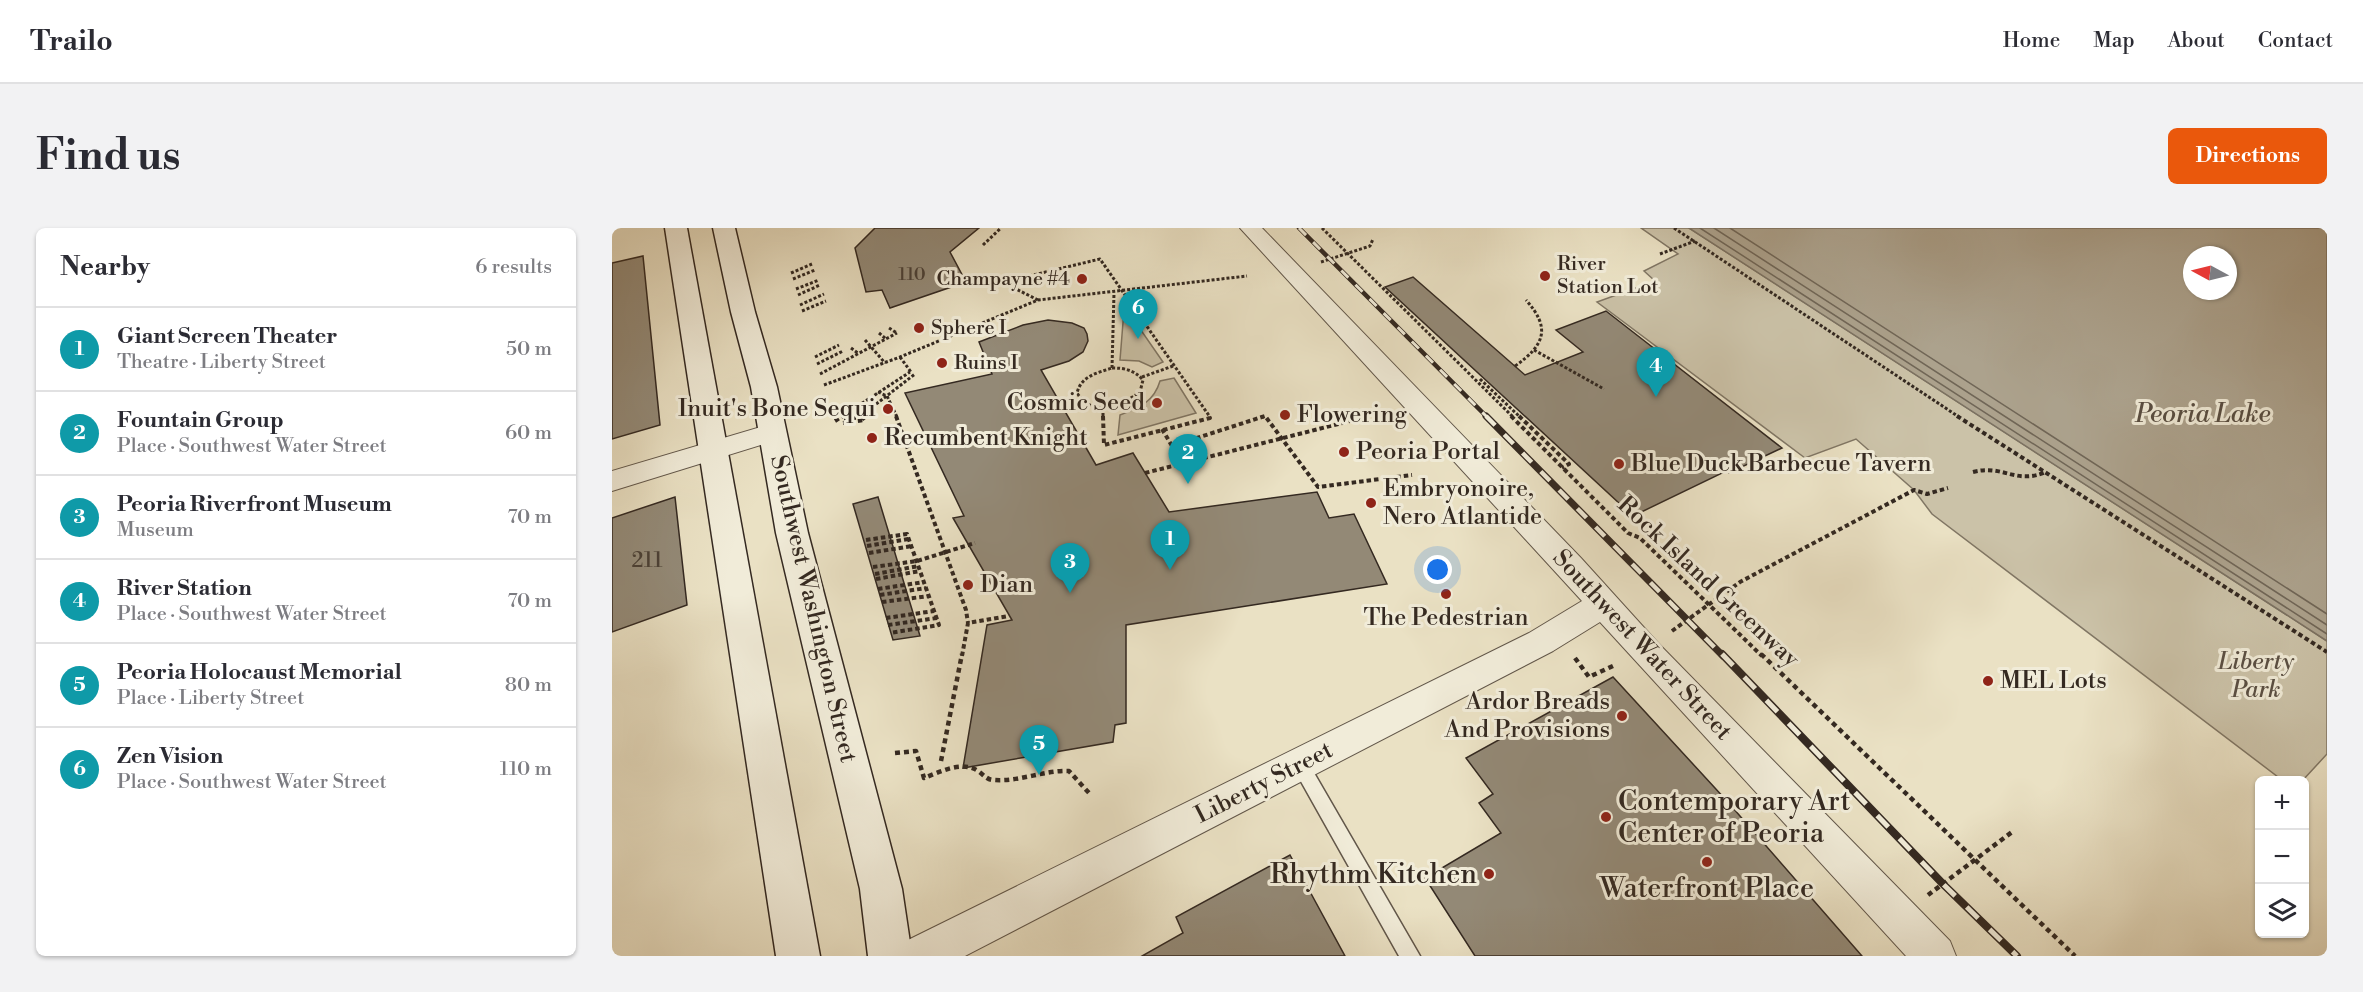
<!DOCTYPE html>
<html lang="en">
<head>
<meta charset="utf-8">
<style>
  body { margin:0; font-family:"Libre Bodoni",serif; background:#f2f2f3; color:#2b2b33 }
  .controls { position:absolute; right:18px; bottom:18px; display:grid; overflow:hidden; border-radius:9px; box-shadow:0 2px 4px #0004 }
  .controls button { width:54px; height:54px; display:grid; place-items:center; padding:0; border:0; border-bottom:2px solid #e1e1e2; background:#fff; color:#2b2b33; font:30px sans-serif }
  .compass { position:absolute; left:1571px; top:18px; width:54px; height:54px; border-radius:50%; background:#fff; box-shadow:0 2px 4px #0004; rotate:277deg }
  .you { position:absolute; left:826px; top:342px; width:21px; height:21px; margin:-15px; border:4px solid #fff; border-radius:50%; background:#1a73e8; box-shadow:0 0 0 9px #1a73e833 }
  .badge { display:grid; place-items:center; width:39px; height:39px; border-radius:50%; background:#ea580c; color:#fff; font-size:20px; font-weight:700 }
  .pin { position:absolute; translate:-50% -50px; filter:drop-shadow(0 2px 3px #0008) }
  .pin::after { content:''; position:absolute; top:32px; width:21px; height:18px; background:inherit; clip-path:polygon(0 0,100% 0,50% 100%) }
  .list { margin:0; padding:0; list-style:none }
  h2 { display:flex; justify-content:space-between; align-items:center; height:78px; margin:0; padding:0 24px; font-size:26px }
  h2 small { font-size:20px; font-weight:400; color:#7c7c81 }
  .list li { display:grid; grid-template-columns:39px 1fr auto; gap:18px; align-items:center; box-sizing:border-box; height:84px; padding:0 24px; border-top:2px solid #e1e1e2 }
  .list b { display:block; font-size:22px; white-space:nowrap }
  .list p { margin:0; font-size:20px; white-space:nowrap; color:#7c7c81 }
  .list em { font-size:20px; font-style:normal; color:#7c7c81 }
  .icon { flex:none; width:33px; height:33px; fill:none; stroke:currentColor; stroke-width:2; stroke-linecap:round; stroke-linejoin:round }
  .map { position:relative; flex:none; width:1715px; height:728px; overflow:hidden; border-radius:9px }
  header { display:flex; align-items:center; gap:36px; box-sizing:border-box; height:84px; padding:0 30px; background:#fff; border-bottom:2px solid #e1e1e2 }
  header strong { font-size:28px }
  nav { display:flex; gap:33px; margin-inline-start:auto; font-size:21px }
  .intro { display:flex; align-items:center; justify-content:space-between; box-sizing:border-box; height:144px; padding:0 36px }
  h1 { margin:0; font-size:42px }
  .button { padding:15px 27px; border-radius:9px; background:#ea580c; color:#fff; font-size:21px; font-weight:700 }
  main { display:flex; gap:36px; padding:0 36px }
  aside { flex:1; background:#fff; border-radius:9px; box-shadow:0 2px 4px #0004 }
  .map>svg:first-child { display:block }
  .green { fill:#cbc2a8; stroke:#807664; stroke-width:1.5 }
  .water { fill:#aca28d; stroke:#7c7262; stroke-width:1.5; fill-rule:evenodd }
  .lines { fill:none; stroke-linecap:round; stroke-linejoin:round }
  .shore { stroke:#706657; stroke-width:1.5 }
  .building { fill:#938976; stroke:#342921; stroke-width:1.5 }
  .lane-casing { stroke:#62574a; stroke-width:3 }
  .street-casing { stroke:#62574a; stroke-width:2 }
  .secondary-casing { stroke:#342921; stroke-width:3 }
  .path-far2 { stroke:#342921; stroke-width:3; stroke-dasharray:3 2; stroke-linecap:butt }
  .path-far1 { stroke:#342921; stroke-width:4; stroke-dasharray:4.5 3; stroke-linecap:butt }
  .path { stroke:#342921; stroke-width:4.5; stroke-dasharray:5 4; stroke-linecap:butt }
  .lane { fill:#f1ecd9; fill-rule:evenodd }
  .street { fill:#f1ecd9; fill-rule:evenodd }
  .secondary { fill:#f1ecd9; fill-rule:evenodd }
  .rail-far2-casing { stroke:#342921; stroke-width:4.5 }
  .rail-far1-casing { stroke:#342921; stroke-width:7 }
  .rail-casing { stroke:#342921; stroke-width:8 }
  .rail-far2 { stroke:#f1ecd9; stroke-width:3; stroke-dasharray:10; stroke-linecap:butt }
  .rail-far1 { stroke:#f1ecd9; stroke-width:4.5; stroke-dasharray:13; stroke-linecap:butt }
  .rail { stroke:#f1ecd9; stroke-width:5; stroke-dasharray:16; stroke-linecap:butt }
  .poi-dot { fill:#8f2418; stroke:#f1ecd9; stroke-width:2 }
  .labels { text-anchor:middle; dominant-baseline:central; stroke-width:6; stroke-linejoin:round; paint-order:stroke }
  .far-number-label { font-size:18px; fill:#4c4136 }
  .far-poi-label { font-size:20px; fill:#342921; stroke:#f1ecd9; text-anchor:start }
  .number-label { font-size:21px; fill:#4c4136 }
  .poi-label { font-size:24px; fill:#342921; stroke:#f1ecd9; text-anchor:start }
  .street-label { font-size:24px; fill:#342921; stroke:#f1ecd9 }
  .park-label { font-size:24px; font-style:italic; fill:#5a4f43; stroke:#f1ecd9 }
  .water-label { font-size:26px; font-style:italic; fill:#584d41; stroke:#f1ecd9 }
  .near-poi-label { font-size:28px; fill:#342921; stroke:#f1ecd9; text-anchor:start }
</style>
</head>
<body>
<header>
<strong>Trailo</strong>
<nav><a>Home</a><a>Map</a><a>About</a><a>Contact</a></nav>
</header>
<div class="intro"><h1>Find us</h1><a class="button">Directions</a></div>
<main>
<aside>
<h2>Nearby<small>6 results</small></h2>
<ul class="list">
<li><span class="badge" style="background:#0f9aa8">1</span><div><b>Giant Screen Theater</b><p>Theatre · Liberty Street</p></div><em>50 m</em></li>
<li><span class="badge" style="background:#0f9aa8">2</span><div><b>Fountain Group</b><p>Place · Southwest Water Street</p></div><em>60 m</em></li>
<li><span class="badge" style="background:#0f9aa8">3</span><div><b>Peoria Riverfront Museum</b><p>Museum</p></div><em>70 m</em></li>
<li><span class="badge" style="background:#0f9aa8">4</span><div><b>River Station</b><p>Place · Southwest Water Street</p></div><em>70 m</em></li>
<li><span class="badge" style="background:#0f9aa8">5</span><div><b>Peoria Holocaust Memorial</b><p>Place · Liberty Street</p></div><em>80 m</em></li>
<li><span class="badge" style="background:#0f9aa8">6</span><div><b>Zen Vision</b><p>Place · Southwest Water Street</p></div><em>110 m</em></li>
</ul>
</aside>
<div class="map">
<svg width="1715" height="728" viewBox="0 0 1715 728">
  <rect width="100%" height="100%" fill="#eae1c4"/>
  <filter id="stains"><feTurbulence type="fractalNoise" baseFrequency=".00333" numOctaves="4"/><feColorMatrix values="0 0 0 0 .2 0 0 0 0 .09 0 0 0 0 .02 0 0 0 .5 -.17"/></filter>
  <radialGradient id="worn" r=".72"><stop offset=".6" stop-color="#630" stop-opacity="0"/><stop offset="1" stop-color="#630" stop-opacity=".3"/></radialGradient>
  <g class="green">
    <polygon points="1029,0 1077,0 1715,413 1715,526 1691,552 1670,552 1320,286 1302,262 1244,211 1193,230 985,74 1043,53 1032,43 1066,26"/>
    <polygon points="512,82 515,82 551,134 540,139 527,133 508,132"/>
    <path d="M562 150 584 185 506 207 508 187C527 180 542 174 548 153Z"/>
  </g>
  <path class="water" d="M1077 0H1715V413ZM1580 27H1616V63H1580Z"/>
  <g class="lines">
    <g class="shore">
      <polyline points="1088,0 1715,406"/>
      <polyline points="1102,0 1715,397"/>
      <polyline points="1118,0 1715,386"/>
    </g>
  </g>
  <g class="building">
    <polygon points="263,0 367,0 338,24 354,54 278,80 270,62 254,64 243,20"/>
    <polygon points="31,28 48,197 0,211 0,35"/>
    <polygon points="801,49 913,147 971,124 944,102 994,83 1170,220 1117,245 1114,243 1021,288 773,59"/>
    <polygon points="436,92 460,95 472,100 475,106 476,113 471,124 457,133 429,142 484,237 521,225 557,284 705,264 717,290 742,286 775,356 514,397 514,495 503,497 501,514 351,540 375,397 400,392 341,290 352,288 293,165 380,146 367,114 411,97"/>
    <polygon points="63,269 75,377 0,404 0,290"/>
    <polygon points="266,269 308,408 281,412 241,276"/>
    <polygon points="1001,449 1114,572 1250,728 863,728 813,650 889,605 867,575 881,566 854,530"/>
    <polygon points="678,627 733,728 530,728 571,705 564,689"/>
  </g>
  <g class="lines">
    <g class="lane-casing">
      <polygon id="lane" points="688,528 694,531 808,728 787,728 682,541 679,536 682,531"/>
    </g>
    <g class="street-casing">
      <g id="street">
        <polygon points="628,0 650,0 969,330 1046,415 1338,713 1344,728 1294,728 988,394 941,423 353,728 288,728 294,713 917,405 970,373"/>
        <polygon points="159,196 168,199 172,205 168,211 0,263 0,243"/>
      </g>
    </g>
    <g class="secondary-casing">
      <g id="secondary">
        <polygon points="53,0 75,0 208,728 164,728"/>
        <polygon points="101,0 123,0 143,84 165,159 196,305 290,661 300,728 256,728 248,661 164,305 139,159 119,84"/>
      </g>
    </g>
    <g class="path-far2">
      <polyline points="710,0 901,189"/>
      <polyline points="1062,0 1347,189"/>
      <polyline points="371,17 389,0"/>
      <polyline points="1048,26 1083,13"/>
      <polyline points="709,34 758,18 761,11"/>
      <polyline points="179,45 200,36"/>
      <polyline points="181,51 203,42"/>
      <polyline points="373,53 392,54 488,31 598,189"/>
      <polyline points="392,55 426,72"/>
      <polyline points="184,61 207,52"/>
      <polyline points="186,67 208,57"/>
      <polyline points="188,77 212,66"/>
      <polyline points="190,83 214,73"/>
      <polyline points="277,100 285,105"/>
      <polyline points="267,105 274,111"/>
      <polyline points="253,112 273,135"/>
      <polyline points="239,120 247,126"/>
      <polyline points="922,122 992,161"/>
      <polyline points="203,129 227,117"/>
      <polyline points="288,129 299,144"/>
      <polyline points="205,136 231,123"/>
      <path d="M903 138C933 117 939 100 914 72"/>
      <path d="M500 140C513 140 522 142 531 152L528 164C509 178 481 190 465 165 469 148 485 145 500 140Z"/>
      <polyline points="500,140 502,65"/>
      <polyline points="208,146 285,105"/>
      <polyline points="530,149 561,138"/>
      <polyline points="868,151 908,189"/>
      <polyline points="212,157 288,129 426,72 635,48"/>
      <polyline points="266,164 275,168 285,189"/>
      <polyline points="491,180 491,189"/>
      <polyline points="229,189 298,144"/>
      <polyline points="248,189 251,189"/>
      <polyline points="251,189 250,187 303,146"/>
      <polyline points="649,189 654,189"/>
    </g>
    <g class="path-far1">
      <polyline points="284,188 354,382 356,395"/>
      <polyline points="491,188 492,217 598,190 596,188"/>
      <polyline points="899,188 1016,305 1028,310 1150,428"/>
      <polyline points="907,188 957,236 950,240"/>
      <polyline points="1345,188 1715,424"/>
      <polyline points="232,191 251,189"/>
      <polyline points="223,193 231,188"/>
      <polyline points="231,195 253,192 250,188"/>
      <polyline points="550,201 560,218 653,188 706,259 800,247"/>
      <path d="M1361 244C1391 236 1403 257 1434 244"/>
      <polyline points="533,245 750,190"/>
      <polyline points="254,312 295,306 327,397 278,405"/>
      <polyline points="255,318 297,311"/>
      <polyline points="257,325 300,318"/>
      <polyline points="261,339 305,333 363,315"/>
      <polyline points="263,346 307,338"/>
      <polyline points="264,351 308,343"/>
      <polyline points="266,361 312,354"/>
      <polyline points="268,367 314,360"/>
      <polyline points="270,374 317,368"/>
      <polyline points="274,390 322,383"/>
      <polyline points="276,397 325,390"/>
      <polyline points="1060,403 1128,354 1302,262 1315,266 1336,260"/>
      <polyline points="350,428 356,395 397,388"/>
    </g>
    <g class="path">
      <polyline points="1149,426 1463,728"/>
      <polyline points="963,430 977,449 1003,437"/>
      <path d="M283 525 304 523 312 550C328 544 350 532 366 543 372 547 375 552 382 552 407 554 432 542 457 543L477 565"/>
      <polyline points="329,533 350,426"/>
      <polyline points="1316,667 1400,604"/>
    </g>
    <use href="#lane" class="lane"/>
    <use href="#street" class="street"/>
    <use href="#secondary" class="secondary"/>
    <g class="rail-far2-casing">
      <polyline id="rail-far2" points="687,0 875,189"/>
    </g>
    <g class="rail-far1-casing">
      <polyline id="rail-far1" points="874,188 1111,428"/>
    </g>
    <g class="rail-casing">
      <polyline id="rail" points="1110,426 1332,657 1405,728"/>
    </g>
    <use href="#rail-far2" class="rail-far2"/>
    <use href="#rail-far1" class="rail-far1"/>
    <use href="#rail" class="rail"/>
  </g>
  <g class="poi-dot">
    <circle cx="933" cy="48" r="6"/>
    <circle cx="470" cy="51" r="6"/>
    <circle cx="307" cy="100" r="6"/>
    <circle cx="330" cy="135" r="6"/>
    <circle cx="545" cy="175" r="6"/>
    <circle cx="276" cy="181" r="6"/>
    <circle cx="673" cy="187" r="6"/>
    <circle cx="260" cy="210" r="6"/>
    <circle cx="732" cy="224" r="6"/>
    <circle cx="1007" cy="236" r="6"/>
    <circle cx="759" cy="275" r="6"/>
    <circle cx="356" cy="357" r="6"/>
    <circle cx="834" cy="366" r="6"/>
    <circle cx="1376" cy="453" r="6"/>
    <circle cx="1010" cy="488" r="6"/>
    <circle cx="994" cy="589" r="6"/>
    <circle cx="1095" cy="634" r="6"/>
    <circle cx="877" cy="646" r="6"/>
  </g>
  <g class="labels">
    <g class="far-number-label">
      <text x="300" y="46">110</text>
    </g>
    <g class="far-poi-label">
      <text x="945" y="36">River<tspan x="945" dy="23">Station Lot</tspan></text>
      <text x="458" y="51" text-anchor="end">Champayne #4</text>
      <text x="319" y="100">Sphere I</text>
      <text x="342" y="135">Ruins I</text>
    </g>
    <g class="number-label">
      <text x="35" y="333">211</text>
    </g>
    <g class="poi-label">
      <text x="533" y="175" text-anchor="end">Cosmic Seed</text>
      <text x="264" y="181" text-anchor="end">Inuit's Bone Sequi</text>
      <text x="685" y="187">Flowering</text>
      <text x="272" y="210">Recumbent Knight</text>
      <text x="744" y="224">Peoria Portal</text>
      <text x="1019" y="236">Blue Duck Barbecue Tavern</text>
      <text x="771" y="261">Embryonoire,<tspan x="771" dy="28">Nero Atlantide</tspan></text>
      <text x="368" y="357">Dian</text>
      <text x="834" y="390" text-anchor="middle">The Pedestrian</text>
      <text x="1388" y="453">MEL Lots</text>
      <text x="998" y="474" text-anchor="end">Ardor Breads<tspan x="998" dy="28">And Provisions</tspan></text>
    </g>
    <g class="street-label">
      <text transform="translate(1096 354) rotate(43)">Rock Island Greenway</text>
      <text transform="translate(201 381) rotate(77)">Southwest Washington Street</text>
      <text transform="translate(1030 417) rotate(47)">Southwest Water Street</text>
      <text transform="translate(652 555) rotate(-27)">Liberty Street</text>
    </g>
    <g class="park-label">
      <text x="1644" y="434">Liberty<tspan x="1644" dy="28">Park</tspan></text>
    </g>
    <g class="water-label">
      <text x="1591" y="186">Peoria Lake</text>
    </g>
    <g class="near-poi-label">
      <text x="1006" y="573">Contemporary Art<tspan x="1006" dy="32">Center of Peoria</tspan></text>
      <text x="865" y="646" text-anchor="end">Rhythm Kitchen</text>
      <text x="1095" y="660" text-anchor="middle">Waterfront Place</text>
    </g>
  </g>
  <rect width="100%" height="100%" filter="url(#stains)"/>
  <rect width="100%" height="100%" fill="url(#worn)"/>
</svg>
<div class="controls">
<button>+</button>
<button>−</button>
<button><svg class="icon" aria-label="layers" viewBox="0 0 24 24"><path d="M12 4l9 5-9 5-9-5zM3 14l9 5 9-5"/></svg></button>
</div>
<svg class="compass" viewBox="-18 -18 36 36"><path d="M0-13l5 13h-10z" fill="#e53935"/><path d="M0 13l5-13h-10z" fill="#7c7c81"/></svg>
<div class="you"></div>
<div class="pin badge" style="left:558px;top:342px;background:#0f9aa8">1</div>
<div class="pin badge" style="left:576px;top:256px;background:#0f9aa8">2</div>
<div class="pin badge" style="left:458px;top:365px;background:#0f9aa8">3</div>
<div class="pin badge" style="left:1044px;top:169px;background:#0f9aa8">4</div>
<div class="pin badge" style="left:427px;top:547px;background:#0f9aa8">5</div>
<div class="pin badge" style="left:526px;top:111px;background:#0f9aa8">6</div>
</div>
</main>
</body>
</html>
